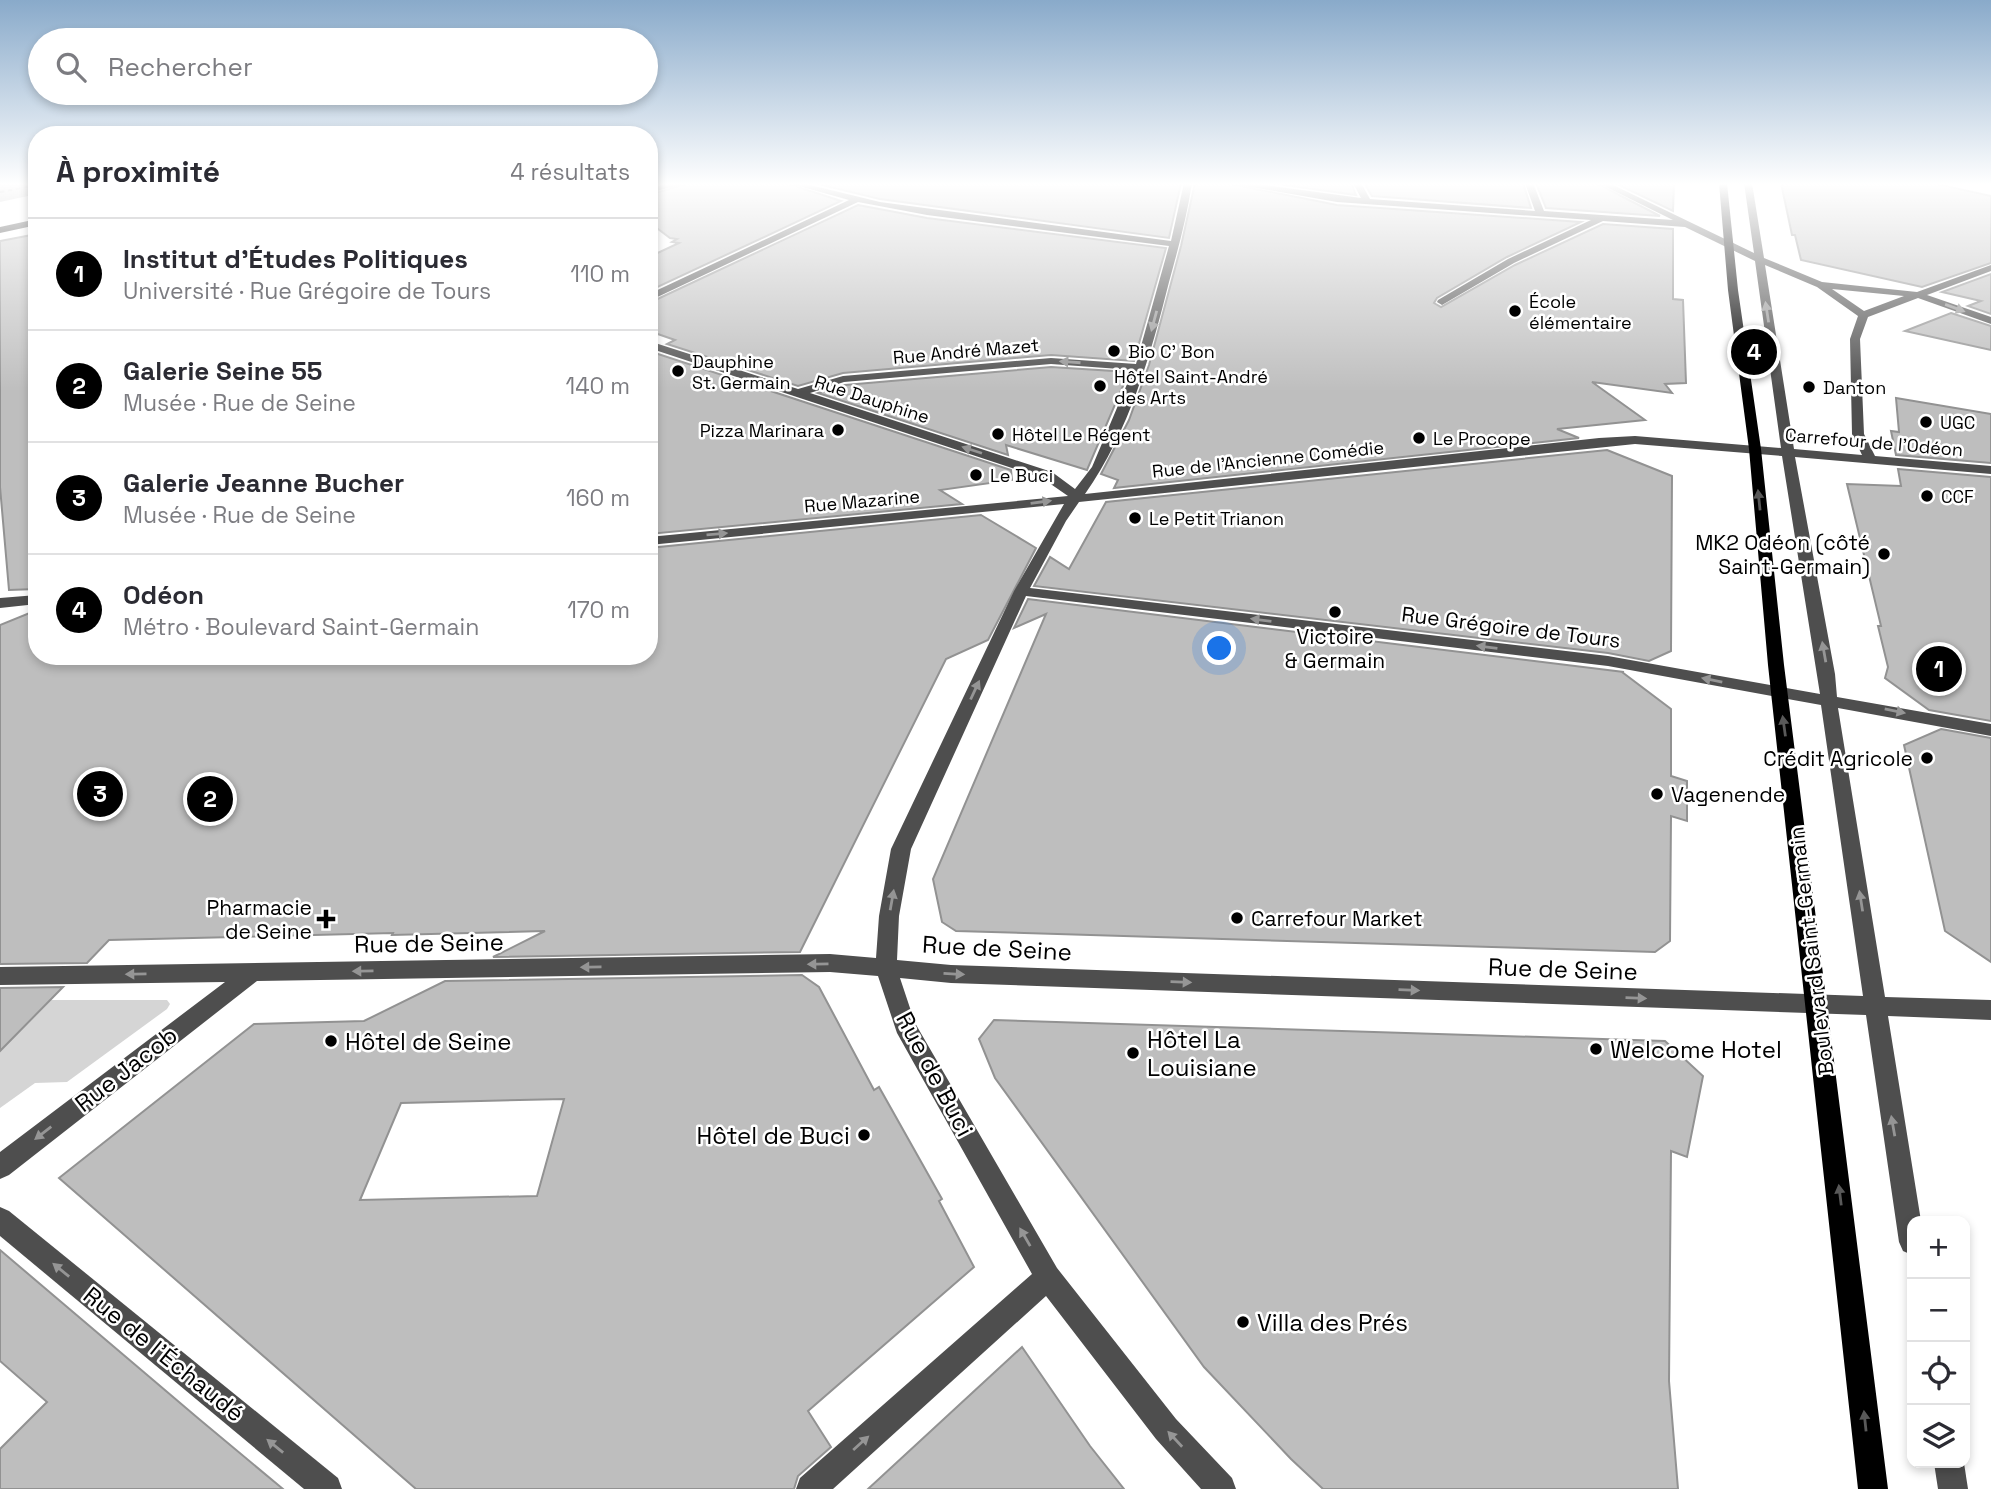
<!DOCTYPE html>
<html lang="fr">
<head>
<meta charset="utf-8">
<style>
  body { margin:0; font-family:"Space Grotesk",sans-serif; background:#f7f7f7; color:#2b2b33 }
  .controls { position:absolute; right:21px; bottom:21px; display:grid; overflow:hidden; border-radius:14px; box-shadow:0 4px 10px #0003 }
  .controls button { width:63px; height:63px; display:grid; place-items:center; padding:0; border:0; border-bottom:2px solid #e1e1e2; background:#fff; color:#2b2b33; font:35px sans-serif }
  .you { position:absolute; left:1220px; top:649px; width:24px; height:24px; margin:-18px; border:5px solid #fff; border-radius:50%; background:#1a73e8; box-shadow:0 0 0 10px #1a73e833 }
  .badge { display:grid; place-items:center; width:46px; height:46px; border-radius:50%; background:#000; color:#fff; font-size:23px; font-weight:700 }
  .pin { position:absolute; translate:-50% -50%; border:4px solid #fff; box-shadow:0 2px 7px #0006 }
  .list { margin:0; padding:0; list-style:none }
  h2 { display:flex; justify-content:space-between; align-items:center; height:91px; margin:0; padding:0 28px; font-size:30px }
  h2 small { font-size:23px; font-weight:400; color:#7c7c81 }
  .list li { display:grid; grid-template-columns:46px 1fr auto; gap:21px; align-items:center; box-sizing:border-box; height:112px; padding:0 28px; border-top:2px solid #e1e1e2 }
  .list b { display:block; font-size:26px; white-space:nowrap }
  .list p { margin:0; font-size:23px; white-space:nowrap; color:#7c7c81 }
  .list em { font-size:23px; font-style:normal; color:#7c7c81 }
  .icon { flex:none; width:38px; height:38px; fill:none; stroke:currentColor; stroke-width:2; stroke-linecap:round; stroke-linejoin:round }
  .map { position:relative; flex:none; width:1991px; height:1489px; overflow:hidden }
  .search { position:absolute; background:#fff; box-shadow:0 4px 10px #0003; left:28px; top:28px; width:630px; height:77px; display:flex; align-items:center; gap:18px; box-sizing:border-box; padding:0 24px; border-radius:38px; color:#7c7c81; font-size:26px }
  .panel { position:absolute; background:#fff; box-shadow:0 4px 10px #0003; left:28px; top:126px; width:630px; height:539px; border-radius:28px }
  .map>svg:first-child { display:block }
  .green { fill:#d5d5d5 }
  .water { fill:#9c9c9c }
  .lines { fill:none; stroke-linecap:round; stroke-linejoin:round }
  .ferry { stroke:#3d3d3d; stroke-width:2; stroke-dasharray:4.5 3.5; stroke-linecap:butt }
  .building { fill:#bebebe; stroke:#929292; stroke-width:2; fill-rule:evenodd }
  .minor { fill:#4e4e4e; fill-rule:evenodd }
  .major { fill:#000; fill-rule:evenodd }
  .oneway { fill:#959595 }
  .oneway2 { fill:#595959 }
  .poi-dot { fill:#000; stroke:#fff; stroke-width:2.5 }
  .labels { text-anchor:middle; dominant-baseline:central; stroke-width:5; stroke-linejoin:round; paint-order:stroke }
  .far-poi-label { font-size:18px; fill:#000; stroke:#fff; text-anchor:start }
  .far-street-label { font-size:18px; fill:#000; stroke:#fff }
  .poi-label { font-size:21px; fill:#000; stroke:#fff; text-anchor:end }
  .street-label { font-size:21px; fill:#000; stroke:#fff }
  .near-street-label { font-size:24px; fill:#000; stroke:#fff }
  .near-poi-label { font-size:24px; fill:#000; stroke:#fff; text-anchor:start }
</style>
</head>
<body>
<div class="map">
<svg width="1991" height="1489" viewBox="0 0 1991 1489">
  <rect width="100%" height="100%" fill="#fff"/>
  <polygon class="green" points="50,1000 167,1000 170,1004 167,1009 67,1082 35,1083 0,1108 0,1051"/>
  <polygon class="water" points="0,183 37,183 37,194 0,202"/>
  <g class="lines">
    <polyline class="ferry" points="0,192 37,185"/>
  </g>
  <g class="building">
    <polygon points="689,183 786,183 841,201 649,291 649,257 679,243 672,242 677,239 670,238 649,222 649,195"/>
    <polygon points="814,183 1181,183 1169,238 880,199"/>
    <polygon points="1195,183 1225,183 1337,205 1581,222 1507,257 1437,298 1434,303 1441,307 1515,265 1603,224 1673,229 1673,299 1683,300 1686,383 1665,384 1672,393 1592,382 1645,420 1557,429 1579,438 1114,488 1118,480 1101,474 1129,420 1149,365 1181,246"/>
    <polygon points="1270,183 1351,183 1356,195"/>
    <polygon points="1364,183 1523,183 1531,208 1372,196"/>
    <polygon points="1536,183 1596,183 1660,216 1546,208"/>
    <polygon points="1615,183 1674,183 1673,211"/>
    <polygon points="1781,183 1932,183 1991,196 1991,263 1922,287 1801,260 1795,235 1792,235"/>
    <polygon points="858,205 927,218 1166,248 1134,361 1051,355 843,373 798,386 667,344 675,340 649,331 649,303"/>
    <polygon points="37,234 37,589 9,590 0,487 0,241"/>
    <polygon points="1991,274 1991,314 1968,306 1981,301 1942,292"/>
    <polygon points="1951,313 1991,326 1991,350 1905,331"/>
    <polygon points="652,352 1011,470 1012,480 940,490 962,504 649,534 649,354"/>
    <polygon points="1051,367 1129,372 1087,470 1006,445 1008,455 818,393 845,385"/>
    <polygon points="1896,398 1991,414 1991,463 1896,455 1891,431 1899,432"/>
    <polygon points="1607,450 1672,476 1671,651 1649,661 1608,653 1034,586 1050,557 1069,569 1106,502"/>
    <polygon points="1898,469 1991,477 1991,721 1929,710 1885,678 1888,667 1878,626 1881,626 1847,484 1901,486"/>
    <polygon points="981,515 1036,548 988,640 946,659 800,952 493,957 545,931 392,935 393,933 109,940 87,963 0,964 0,625 37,610 37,656 649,656 649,548"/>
    <polygon points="1028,599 1624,672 1622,672 1671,709 1671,776 1687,781 1687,821 1671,816 1670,941 1655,952 956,931 942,922 933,879 1046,614 1014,628"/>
    <polygon points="1941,729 1991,738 1991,962 1945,931 1904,745"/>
    <path d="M802 975 819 987 874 1090 879 1087 942 1199 939 1201 974 1267 808 1411 831 1447 798 1476 794 1489H416L59 1178 254 1024 364 1021 445 981ZM564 1099 537 1196 360 1200 401 1103Z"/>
    <polygon points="63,987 0,1051 0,988"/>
    <polygon points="994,1020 1665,1041 1703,1076 1687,1157 1671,1151 1669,1381 1678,1489 1323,1489 1291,1459 1204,1367 995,1078 979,1039"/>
    <polygon points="0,1250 199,1419 283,1489 0,1489 0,1449 47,1402 0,1361"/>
    <polygon points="1022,1347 1090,1446 1124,1489 868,1489"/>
  </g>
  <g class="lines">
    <g class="minor">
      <polygon points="672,183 687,183 649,193 649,188"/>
      <path d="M788 183H802L880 202 1171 241 1184 183H1192C1187 217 1178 249 1169 282 1151 354 1129 432 1085 494L1599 438 1635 436 1781 448 1755 261 1685 227 1603 221 1514 263 1442 305 1437 302 1438 300 1508 259 1591 220 1337 202 1228 183H1249L1361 198 1353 183H1361L1370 199 1535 211 1525 183H1533L1544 211 1673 220 1598 183H1609L1754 253 1744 183H1752L1764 258 1822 282 1917 292 1991 265V271L1927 295 1991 317V324L1918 298 1868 317 1860 339 1864 434 1875 456 1991 466V474L1795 457 1835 674 1837 697 1991 724V736L1838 708 1885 997 1991 1000V1020L1888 1016 1921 1221H1912V1255L1903 1251 1899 1242 1866 1015 951 983 900 978 915 1023 1057 1268 1176 1419 1232 1478 1236 1489H1201L1156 1439 1046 1296 833 1489H796L800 1478 1032 1274 897 1033 878 976 830 972 257 981 9 1175 0 1179V1152L225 982 0 985V967L830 954 876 958 879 916 891 849 1014 591 1064 504 649 545V537L1068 496 1042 478 649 348V341L798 389 843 376 1051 358 1136 364 1169 246 927 215 858 202 649 301V294L849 200ZM1765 265 1817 287 1858 316 1850 339 1852 434 1862 455 1794 449ZM1832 289 1904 296 1864 311ZM1051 364 1133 370 1092 467 1075 489 1052 472 810 393 844 382ZM1635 444 1782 456 1820 694 1608 656 1030 588 1066 521 1079 502ZM1026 596 1608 666 1821 705 1863 996 951 965 897 960 899 916 911 849Z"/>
      <polygon points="37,595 37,604 0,608 0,598"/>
      <polygon points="0,1207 9,1211 338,1478 342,1489 304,1489 0,1236"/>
      <polygon points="1934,1463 1964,1463 1968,1489 1938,1489"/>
    </g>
    <g class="major">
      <polygon points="1719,183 1727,183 1738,290 1761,449 1784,665 1888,1489 1858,1489 1768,665 1749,449 1728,290"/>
      <polygon points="37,219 37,225 0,233 0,227"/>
    </g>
  </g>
  <defs><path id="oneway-solid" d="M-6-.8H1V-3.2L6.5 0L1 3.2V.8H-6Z" transform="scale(1.75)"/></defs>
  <g class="oneway">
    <use href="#oneway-solid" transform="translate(1955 308) rotate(20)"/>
    <use href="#oneway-solid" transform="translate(1767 312) rotate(-99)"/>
    <use href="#oneway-solid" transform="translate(1154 321) rotate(105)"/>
    <use href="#oneway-solid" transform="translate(1070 362) rotate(-176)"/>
    <use href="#oneway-solid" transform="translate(972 450) rotate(-162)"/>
    <use href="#oneway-solid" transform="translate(1041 502) rotate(-8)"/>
    <use href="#oneway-solid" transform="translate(717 534) rotate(-5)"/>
    <use href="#oneway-solid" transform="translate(1261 620) rotate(-173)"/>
    <use href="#oneway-solid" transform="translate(1487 647) rotate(-173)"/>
    <use href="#oneway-solid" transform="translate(1824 652) rotate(-100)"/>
    <use href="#oneway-solid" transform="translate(1712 680) rotate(-169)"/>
    <use href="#oneway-solid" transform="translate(975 690) rotate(-65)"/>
    <use href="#oneway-solid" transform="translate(1895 711) rotate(11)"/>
    <use href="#oneway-solid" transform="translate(892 900) rotate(-80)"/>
    <use href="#oneway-solid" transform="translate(1861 901) rotate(-99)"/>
    <use href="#oneway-solid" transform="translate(818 964) rotate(179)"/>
    <use href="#oneway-solid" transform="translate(591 967) rotate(179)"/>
    <use href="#oneway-solid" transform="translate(363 971) rotate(179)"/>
    <use href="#oneway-solid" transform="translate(136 974) rotate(179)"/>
    <use href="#oneway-solid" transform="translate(954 974) rotate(3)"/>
    <use href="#oneway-solid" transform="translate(1181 982) rotate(2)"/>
    <use href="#oneway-solid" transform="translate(1409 990) rotate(2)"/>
    <use href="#oneway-solid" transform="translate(1636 998) rotate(2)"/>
    <use href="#oneway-solid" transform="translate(1893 1126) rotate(-100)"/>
    <use href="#oneway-solid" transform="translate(43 1133) rotate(142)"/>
    <use href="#oneway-solid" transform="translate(1025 1237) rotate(-120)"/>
    <use href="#oneway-solid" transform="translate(61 1270) rotate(-141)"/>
    <use href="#oneway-solid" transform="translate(1175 1439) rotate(-133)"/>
    <use href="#oneway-solid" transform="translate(861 1443) rotate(-42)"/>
    <use href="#oneway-solid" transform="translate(275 1446) rotate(-141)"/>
  </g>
  <g class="oneway2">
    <use href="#oneway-solid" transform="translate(1759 500) rotate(-96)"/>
    <use href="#oneway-solid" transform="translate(1784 726) rotate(-98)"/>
    <use href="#oneway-solid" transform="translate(1840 1195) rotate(-97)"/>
    <use href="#oneway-solid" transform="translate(1865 1421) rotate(-96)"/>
  </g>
  <linearGradient id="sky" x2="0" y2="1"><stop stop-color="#89aaca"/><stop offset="0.47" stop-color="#fff"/><stop offset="1" stop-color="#fff" stop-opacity="0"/></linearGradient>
  <rect width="1991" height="392" fill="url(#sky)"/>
  <g class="poi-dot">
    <circle cx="1515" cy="311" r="7"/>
    <circle cx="1114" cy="351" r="7"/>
    <circle cx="678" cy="371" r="7"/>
    <circle cx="1100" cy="386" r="7"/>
    <circle cx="1809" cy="387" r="7"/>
    <circle cx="1926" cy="422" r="7"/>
    <circle cx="838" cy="430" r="7"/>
    <circle cx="998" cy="434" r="7"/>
    <circle cx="1419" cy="438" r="7"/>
    <circle cx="976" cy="475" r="7"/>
    <circle cx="1927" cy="496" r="7"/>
    <circle cx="1135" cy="518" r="7"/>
    <circle cx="1884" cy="554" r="7"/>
    <circle cx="1335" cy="612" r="7"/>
    <circle cx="1927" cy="758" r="7"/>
    <circle cx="1657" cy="794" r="7"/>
    <circle cx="1237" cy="918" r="7"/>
    <path d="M322.5 908.5h7v7h7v7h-7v7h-7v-7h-7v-7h7z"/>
    <circle cx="331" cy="1041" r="7"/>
    <circle cx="1596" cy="1049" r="7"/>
    <circle cx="1133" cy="1053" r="7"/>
    <circle cx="864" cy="1135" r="7"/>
    <circle cx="1243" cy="1322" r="7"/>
  </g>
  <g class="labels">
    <g class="far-poi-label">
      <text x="1529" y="301">École<tspan x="1529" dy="21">élémentaire</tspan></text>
      <text x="1128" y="351">Bio C' Bon</text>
      <text x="692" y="361">Dauphine<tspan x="692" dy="21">St. Germain</tspan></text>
      <text x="1114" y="376">Hôtel Saint-André<tspan x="1114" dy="21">des Arts</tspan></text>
      <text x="1823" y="387">Danton</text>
      <text x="1940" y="422">UGC</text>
      <text x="824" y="430" text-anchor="end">Pizza Marinara</text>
      <text x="1012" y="434">Hôtel Le Régent</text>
      <text x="1433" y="438">Le Procope</text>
      <text x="990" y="475">Le Buci</text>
      <text x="1941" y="496">CCF</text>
      <text x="1149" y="518">Le Petit Trianon</text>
    </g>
    <g class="far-street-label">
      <text transform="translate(966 351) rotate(-5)">Rue André Mazet</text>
      <text transform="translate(872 399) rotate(18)">Rue Dauphine</text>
      <text transform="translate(1874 442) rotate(5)">Carrefour de l'Odéon</text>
      <text transform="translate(1268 459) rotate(-6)">Rue de l'Ancienne Comédie</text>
      <text transform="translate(862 501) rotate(-5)">Rue Mazarine</text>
    </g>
    <g class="poi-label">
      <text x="1870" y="542">MK2 Odéon (côté<tspan x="1870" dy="24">Saint-Germain)</tspan></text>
      <text x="1335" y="636" text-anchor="middle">Victoire<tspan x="1335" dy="24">&amp; Germain</tspan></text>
      <text x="1913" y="758">Crédit Agricole</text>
      <text x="1671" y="794" text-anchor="start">Vagenende</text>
      <text x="312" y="907">Pharmacie<tspan x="312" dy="24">de Seine</tspan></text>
      <text x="1251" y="918" text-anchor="start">Carrefour Market</text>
    </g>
    <g class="street-label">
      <text transform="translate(1511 627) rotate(7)">Rue Grégoire de Tours</text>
      <text transform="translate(1811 951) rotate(-97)">Boulevard Saint-Germain</text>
    </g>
    <g class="near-street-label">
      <text transform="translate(429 943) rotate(-1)">Rue de Seine</text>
      <text transform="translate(997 948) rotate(3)">Rue de Seine</text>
      <text transform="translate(1563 969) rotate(2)">Rue de Seine</text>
      <text transform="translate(126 1069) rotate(-38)">Rue Jacob</text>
      <text transform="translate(935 1074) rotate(62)">Rue de Buci</text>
      <text transform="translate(164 1354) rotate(39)">Rue de l'Échaudé</text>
    </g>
    <g class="near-poi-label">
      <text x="1147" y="1039">Hôtel La<tspan x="1147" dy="28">Louisiane</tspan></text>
      <text x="345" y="1041">Hôtel de Seine</text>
      <text x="1610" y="1049">Welcome Hotel</text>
      <text x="850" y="1135" text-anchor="end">Hôtel de Buci</text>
      <text x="1257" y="1322">Villa des Prés</text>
    </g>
  </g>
</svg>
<div class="controls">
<button>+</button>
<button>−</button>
<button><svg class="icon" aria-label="locate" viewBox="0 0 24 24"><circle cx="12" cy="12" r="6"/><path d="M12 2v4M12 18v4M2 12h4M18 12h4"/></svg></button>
<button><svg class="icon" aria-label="layers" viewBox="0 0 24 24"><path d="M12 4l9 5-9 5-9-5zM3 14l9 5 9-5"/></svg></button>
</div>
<div class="you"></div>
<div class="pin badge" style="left:1939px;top:669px">1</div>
<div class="pin badge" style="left:210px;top:799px">2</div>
<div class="pin badge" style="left:100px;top:794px">3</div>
<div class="pin badge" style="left:1754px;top:352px">4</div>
<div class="search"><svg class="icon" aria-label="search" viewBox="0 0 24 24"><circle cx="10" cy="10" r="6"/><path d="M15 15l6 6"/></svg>Rechercher</div>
<section class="panel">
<h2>À proximité<small>4 résultats</small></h2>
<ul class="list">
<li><span class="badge">1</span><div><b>Institut d'Études Politiques</b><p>Université · Rue Grégoire de Tours</p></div><em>110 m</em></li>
<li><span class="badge">2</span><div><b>Galerie Seine 55</b><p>Musée · Rue de Seine</p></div><em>140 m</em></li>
<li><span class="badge">3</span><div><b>Galerie Jeanne Bucher</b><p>Musée · Rue de Seine</p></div><em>160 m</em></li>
<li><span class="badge">4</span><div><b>Odéon</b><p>Métro · Boulevard Saint-Germain</p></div><em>170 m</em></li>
</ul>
</section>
</div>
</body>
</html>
